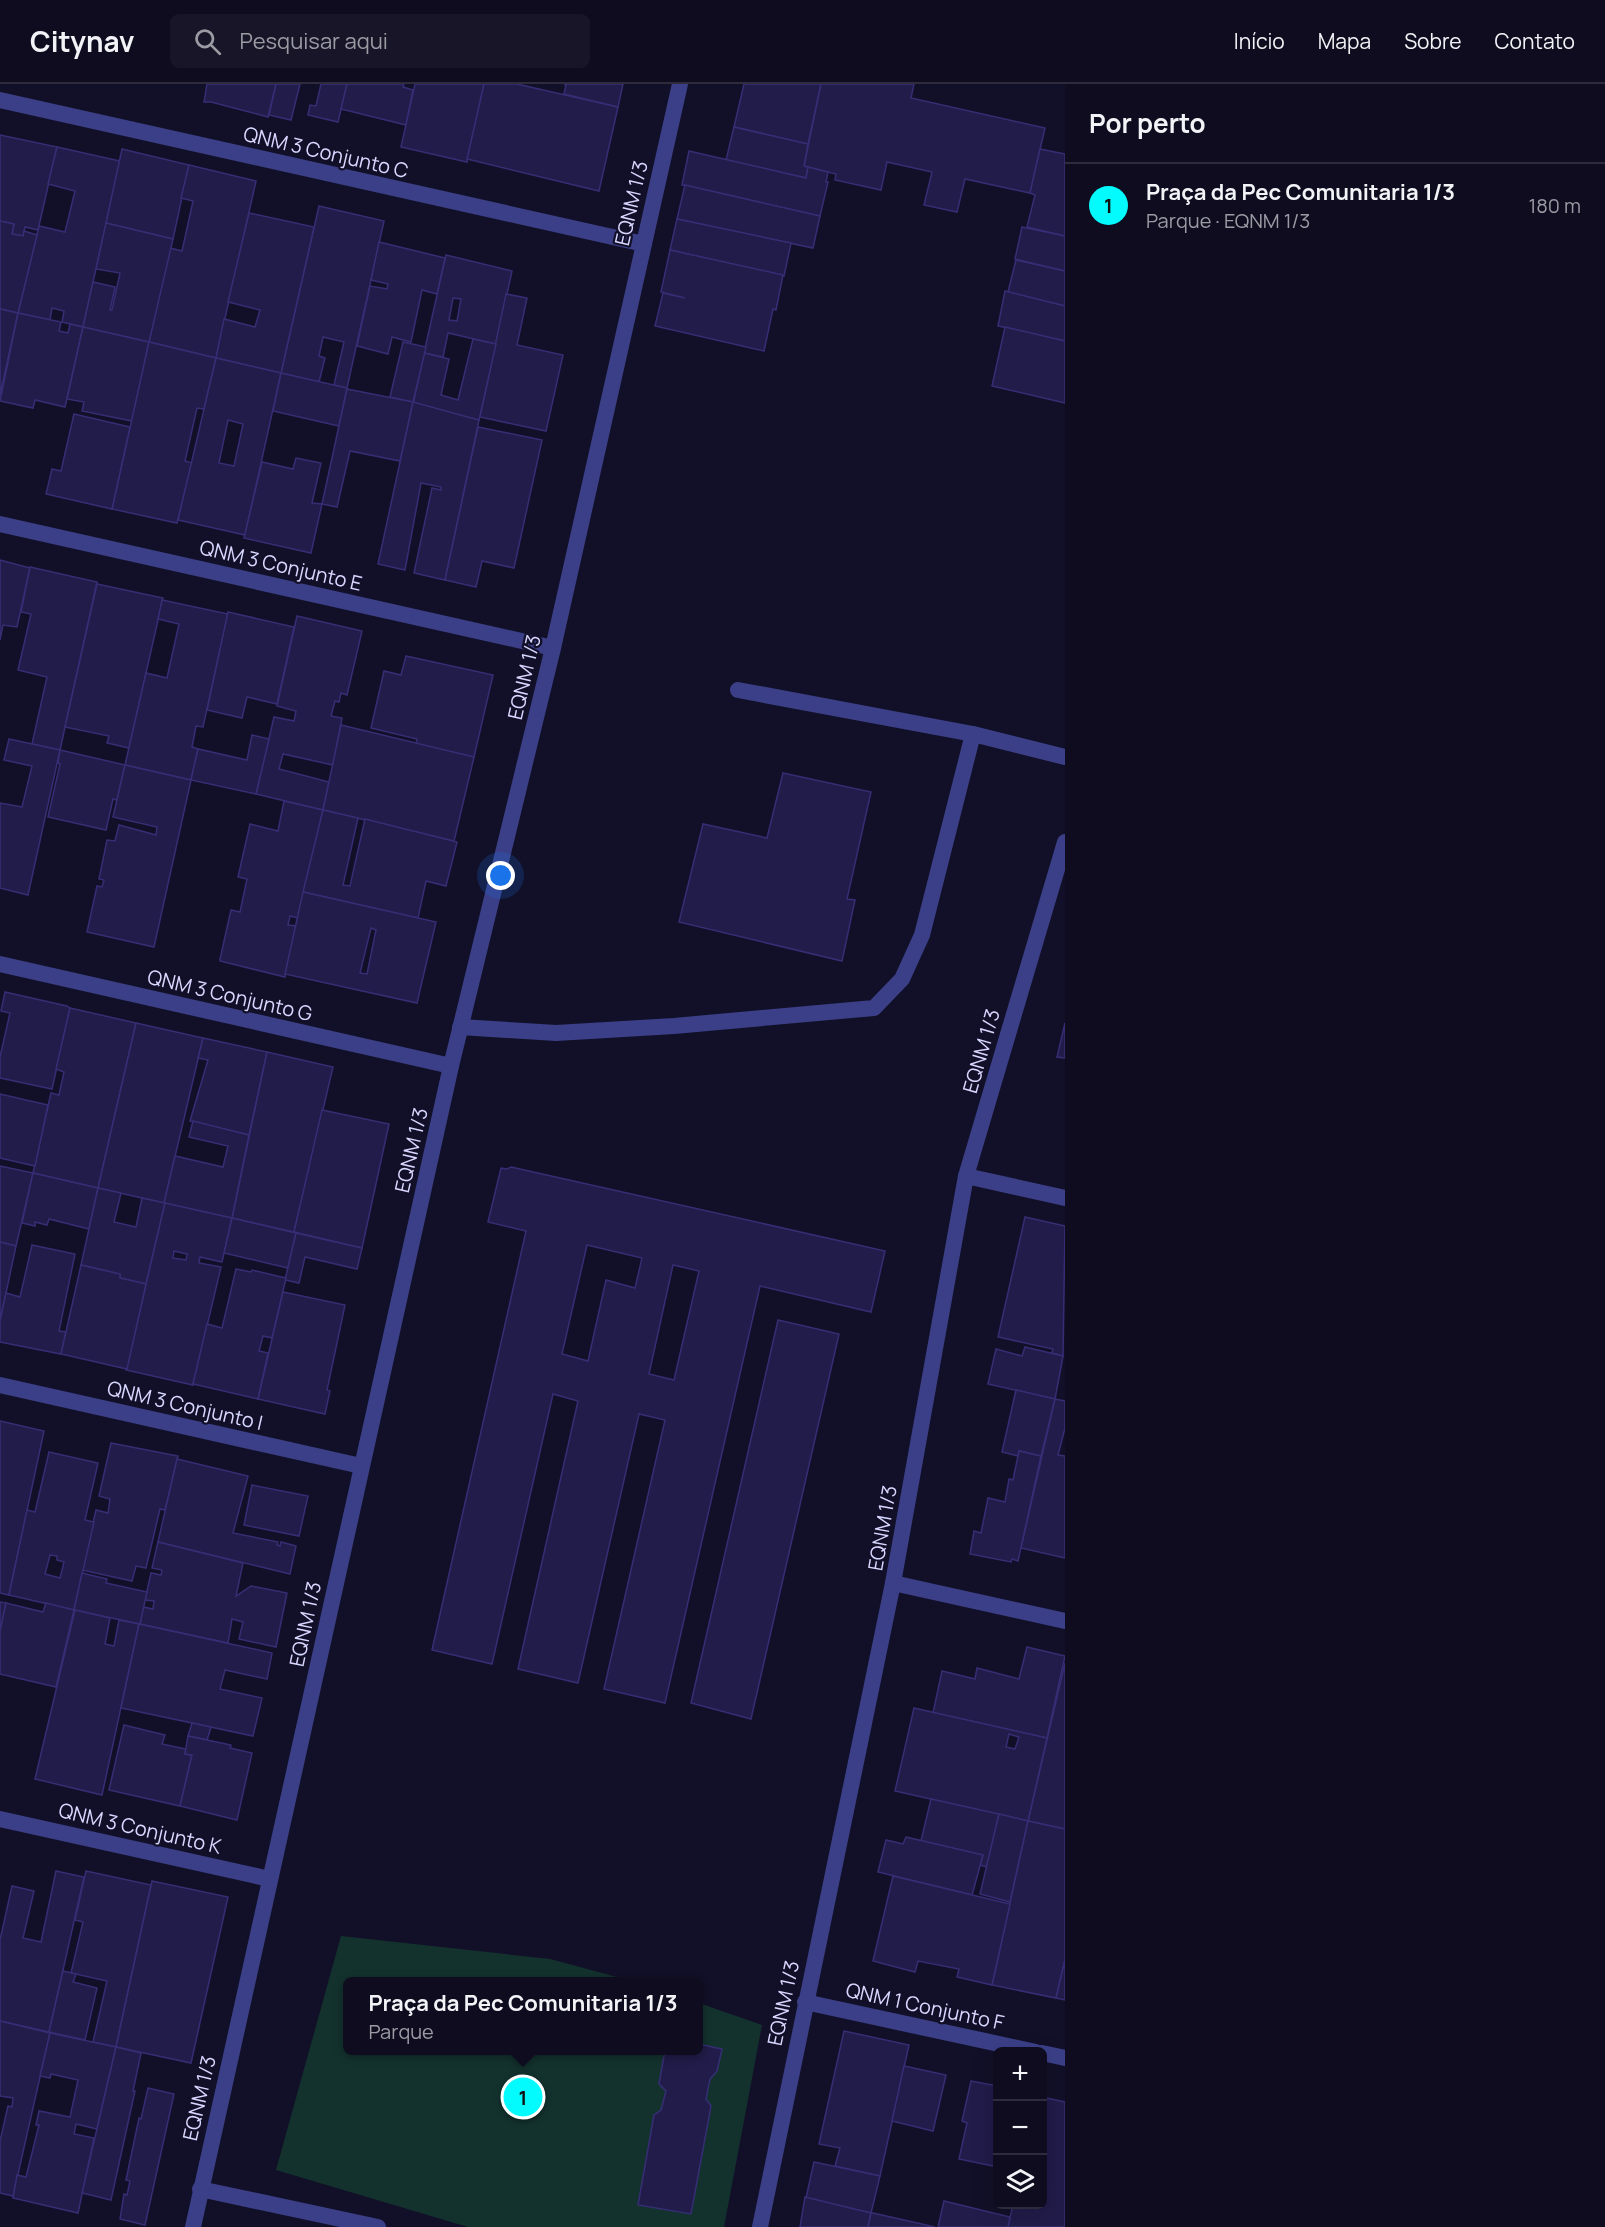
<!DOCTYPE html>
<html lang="pt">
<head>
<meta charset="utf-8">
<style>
  body { margin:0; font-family:Manrope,sans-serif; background:#171527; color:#f1f3f6 }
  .controls { position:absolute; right:18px; bottom:18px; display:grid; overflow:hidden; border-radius:9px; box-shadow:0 6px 24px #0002 }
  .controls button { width:54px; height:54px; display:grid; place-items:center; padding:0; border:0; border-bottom:2px solid #2e2c3c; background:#0e0c1e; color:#f1f3f6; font:30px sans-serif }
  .you { position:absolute; left:501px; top:792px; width:21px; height:21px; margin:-15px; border:4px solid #fff; border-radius:50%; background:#1a73e8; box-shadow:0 0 0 9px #1a73e833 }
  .badge { display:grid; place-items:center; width:39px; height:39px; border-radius:50%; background:#04fbfe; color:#111; font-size:20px; font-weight:700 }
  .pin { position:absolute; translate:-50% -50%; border:3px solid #fff; box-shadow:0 2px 6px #0006 }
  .popup { position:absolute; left:343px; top:1893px; width:360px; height:78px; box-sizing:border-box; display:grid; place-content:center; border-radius:9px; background:#0e0c1e; filter:drop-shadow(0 2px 4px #0005); font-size:20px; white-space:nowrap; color:#9b9ba4 }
  .popup b { font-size:22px; color:#f1f3f6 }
  .popup::after { content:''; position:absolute; left:50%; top:100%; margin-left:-12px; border:12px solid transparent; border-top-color:#0e0c1e }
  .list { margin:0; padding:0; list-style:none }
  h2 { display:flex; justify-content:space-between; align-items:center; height:78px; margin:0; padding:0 24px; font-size:26px }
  h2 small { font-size:20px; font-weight:400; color:#9b9ba4 }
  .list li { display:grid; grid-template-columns:39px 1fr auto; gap:18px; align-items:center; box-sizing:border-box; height:84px; padding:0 24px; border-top:2px solid #2e2c3c }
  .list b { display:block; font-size:22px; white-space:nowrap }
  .list p { margin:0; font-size:20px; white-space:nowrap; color:#9b9ba4 }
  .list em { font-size:20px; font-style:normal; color:#9b9ba4 }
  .icon { flex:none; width:33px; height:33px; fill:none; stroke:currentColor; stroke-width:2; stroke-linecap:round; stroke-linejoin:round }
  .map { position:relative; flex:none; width:1065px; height:2143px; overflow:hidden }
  header { display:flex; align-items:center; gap:36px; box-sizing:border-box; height:84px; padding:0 30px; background:#0e0c1e; border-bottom:2px solid #2e2c3c }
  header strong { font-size:28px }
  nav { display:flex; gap:33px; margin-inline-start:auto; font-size:21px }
  .search { width:420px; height:54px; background:#171527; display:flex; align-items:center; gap:15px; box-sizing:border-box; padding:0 21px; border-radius:9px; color:#9b9ba4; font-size:22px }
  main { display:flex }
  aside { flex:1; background:#0e0c1e }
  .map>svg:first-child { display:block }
  .green { fill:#13322e }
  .building { fill:#211c49; stroke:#362e75; stroke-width:1.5; fill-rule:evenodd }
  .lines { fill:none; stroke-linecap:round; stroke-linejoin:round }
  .service { stroke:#3b3f87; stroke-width:16 }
  .minor { stroke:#3b3f87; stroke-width:16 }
  .labels { text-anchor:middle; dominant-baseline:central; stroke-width:4.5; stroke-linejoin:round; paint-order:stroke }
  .street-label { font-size:20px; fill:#d8d7ff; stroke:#121028 }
</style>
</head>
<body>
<header>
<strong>Citynav</strong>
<div class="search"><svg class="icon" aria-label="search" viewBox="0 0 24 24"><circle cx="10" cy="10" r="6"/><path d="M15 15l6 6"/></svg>Pesquisar aqui</div>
<nav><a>Início</a><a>Mapa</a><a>Sobre</a><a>Contato</a></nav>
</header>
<main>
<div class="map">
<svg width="1065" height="2143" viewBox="0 0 1065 2143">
  <rect width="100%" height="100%" fill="#121028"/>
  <polygon class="green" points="341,1852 550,1875 632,1897 348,1898 348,1966 698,1966 699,1919 762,1941 724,2143 468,2143 276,2086"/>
  <g class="building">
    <polygon points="207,0 276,0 268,33 211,18 204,18"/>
    <polygon points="276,0 300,0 291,36 269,31"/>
    <polygon points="321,0 347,0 338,38 308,31 310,21 316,22"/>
    <polygon points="347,0 404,0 403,3 413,6 406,41 341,25"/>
    <polygon points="415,0 484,0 467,78 401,63"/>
    <polygon points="484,0 517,0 618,23 599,107 467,75"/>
    <polygon points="564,0 623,0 618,23 564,10 566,1"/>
    <polygon points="744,0 821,0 808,60 734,43"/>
    <polygon points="821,0 914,0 911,14 1045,44 1030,109 965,95 957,128 924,121 932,88 887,78 881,106 835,96 836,90 804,82"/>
    <polygon points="734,43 808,60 804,82 808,83 806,94 726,76"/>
    <polygon points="0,51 57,63 38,146 25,143 23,152 12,150 14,140 0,137"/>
    <polygon points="57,63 120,77 83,243 62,238 64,227 52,224 50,236 18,229 39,142 65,148 75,107 48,100"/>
    <polygon points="122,65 189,81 173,155 106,139"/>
    <polygon points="1040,65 1065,70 1065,152 1027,143 1035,111 1030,109"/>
    <polygon points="689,67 806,94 808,83 828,88 826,98 828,98 820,132 682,101"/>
    <polygon points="189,81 256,97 216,274 149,258 170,164 182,167 186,149 193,117 181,114"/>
    <polygon points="685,101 820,132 813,164 677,135"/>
    <polygon points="319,122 384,137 347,304 334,301 344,258 323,253 319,272 325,274 319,298 281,289"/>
    <polygon points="249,129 314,143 281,289 216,274 224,235 255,243 260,226 228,218"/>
    <polygon points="677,135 791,159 784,192 670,166"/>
    <polygon points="0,137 14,140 12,150 23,152 24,147 37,151 18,229 0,225"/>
    <polygon points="106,139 173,155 149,258 83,243 93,198 115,203 110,226 112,226 120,189 96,185"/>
    <polygon points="1022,143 1065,152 1065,187 1015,175"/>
    <polygon points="379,158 445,174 437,210 422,206 411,258 392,253 388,270 357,262 370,202 387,205 388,200 371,196"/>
    <polygon points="670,166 783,191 776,226 773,225 764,267 655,242 663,209 685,214 661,208"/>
    <path d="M446 171 512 187 496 260 448 249 443 273 424 269ZM453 214 461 215 457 237 449 236Z"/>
    <polygon points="1016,176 1065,187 1065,222 1008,208"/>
    <polygon points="1005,207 1065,222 1065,257 998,242"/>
    <polygon points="506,210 527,214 517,261 563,271 546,347 480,333"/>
    <polygon points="0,225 18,229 0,311"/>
    <polygon points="18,229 61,238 59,247 68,249 70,240 83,243 65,323 35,316 33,324 0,317"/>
    <polygon points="83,243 149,258 132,337 82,327 84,318 67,315"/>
    <polygon points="1005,243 1065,257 1065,319 992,302"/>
    <polygon points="473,255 496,260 479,336 413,321 424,269 449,275 441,311 458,316"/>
    <polygon points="149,258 216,274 204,325 197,324 185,377 192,379 177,439 112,425"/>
    <polygon points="403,258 426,263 413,318 390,313"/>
    <path d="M216 274 281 289 245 451 178 436ZM228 336 243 340 234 382 219 379Z"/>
    <polygon points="281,289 347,304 339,342 273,327"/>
    <polygon points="347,305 413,318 400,377 350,367 337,423 322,420"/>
    <polygon points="413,318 479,336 445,496 414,489 432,404 441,406 441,403 421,399 405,486 378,480"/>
    <polygon points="74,330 130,343 112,425 46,410 52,385 61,387"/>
    <polygon points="478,343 542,356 514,484 482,477 476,503 445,496"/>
    <polygon points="296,374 321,379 312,419 322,420 311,469 244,454 262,378 293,385"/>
    <polygon points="0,476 30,484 17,543 3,541 0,556"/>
    <polygon points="30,483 97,498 60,666 32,660 47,593 18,586 31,530 21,528"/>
    <polygon points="97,500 163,514 129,664 107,659 109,652 65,643"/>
    <polygon points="162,516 228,530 203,643 196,642 192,663 198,665 191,696 125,681 146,589 167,594 179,540 158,535"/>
    <polygon points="228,528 294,543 277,620 247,613 242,634 207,626"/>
    <polygon points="297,532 362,547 347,611 341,609 339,618 335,617 331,632 342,634 333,681 283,670 279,685 329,698 323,726 256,710 274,633 294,637 296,627 277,622"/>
    <polygon points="406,572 493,591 474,673 416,660 417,655 371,644 384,587 401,591"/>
    <polygon points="341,641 474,673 454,757 323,726"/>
    <polygon points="252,651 269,655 256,710 191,696 198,665 247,676"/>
    <polygon points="9,655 60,666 28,811 0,804 0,719 22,723 32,682 4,676"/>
    <polygon points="60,666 125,681 117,716 113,715 106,746 48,733 60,680 58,679"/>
    <polygon points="125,681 191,696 154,863 87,848 97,802 102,803 104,796 99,795 107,756 115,757 119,741 156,751 157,743 113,733"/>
    <polygon points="783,689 871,708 847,815 855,816 842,877 679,838 703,740 767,754"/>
    <polygon points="284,717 323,726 298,834 290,832 288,841 296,842 285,893 220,877 220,875 231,826 240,828 247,795 238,793 250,740 278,747"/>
    <polygon points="323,726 358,734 343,801 350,802 365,735 457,758 446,802 426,797 418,834 303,808"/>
    <path d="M303 808 436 838 417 919 285 890ZM371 844 376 846 367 890 360 889Z"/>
    <polygon points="5,908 67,922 70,924 52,1005 0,994 0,973 10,929 1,927"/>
    <polygon points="70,924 136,939 98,1104 33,1089 51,1009 59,1011 64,988 56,985"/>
    <polygon points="136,939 203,954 164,1119 98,1104"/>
    <polygon points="1065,939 1065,974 1057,973"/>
    <polygon points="203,954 267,968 249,1051 190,1037 208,976 198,974"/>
    <polygon points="267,968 333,983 294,1148 232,1134"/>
    <polygon points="0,1010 48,1021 35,1082 0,1074"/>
    <polygon points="322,1026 389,1040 362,1164 294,1148"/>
    <polygon points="193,1037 249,1051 232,1134 164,1119 175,1072 223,1083 228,1062 189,1053"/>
    <polygon points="0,1082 33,1089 16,1162 0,1158"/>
    <path d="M511 1083 885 1167 871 1228 760 1202 665 1619 604 1605 665 1336 639 1330 578 1599 518 1585 578 1317 553 1310 492 1580 432 1566 526 1147 488 1138 501 1084 507 1085ZM587 1161 642 1174 635 1204 606 1196 588 1277 562 1270ZM673 1181 699 1187 674 1296 649 1290Z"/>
    <polygon points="33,1089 98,1104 89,1145 49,1135 47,1141 35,1138 35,1142 22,1139"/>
    <polygon points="98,1104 121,1109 114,1138 136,1143 142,1114 165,1119 146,1200 120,1194 120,1190 81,1181"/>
    <path d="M165 1119 232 1134 222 1178 200 1173 199 1179 221 1183 193 1301 126 1286ZM174 1167 187 1170 186 1176 173 1174Z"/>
    <polygon points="1025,1133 1065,1142 1063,1272 1052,1269 1053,1265 998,1253"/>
    <polygon points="232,1134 296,1149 288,1184 224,1169"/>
    <polygon points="296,1149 362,1164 357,1185 305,1173 299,1199 285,1196"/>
    <polygon points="0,1158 16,1162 0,1237"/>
    <polygon points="32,1161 75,1170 59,1247 66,1248 61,1270 0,1258 0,1237 6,1209 20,1213"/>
    <polygon points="81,1181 120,1190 120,1194 146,1200 127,1285 61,1270"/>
    <polygon points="236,1185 251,1188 252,1186 286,1194 272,1254 263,1252 259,1267 268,1269 258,1315 193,1300 207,1240 222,1244"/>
    <polygon points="283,1208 345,1221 327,1306 330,1307 325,1330 258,1315"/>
    <polygon points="778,1236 839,1250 751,1635 691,1619"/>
    <polygon points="1025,1263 1063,1272 1055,1315 988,1300 996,1265 1022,1272"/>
    <polygon points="1016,1306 1055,1315 1041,1372 1019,1367 1018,1372 1002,1368"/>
    <polygon points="1055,1315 1065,1317 1065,1344 1058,1371 1065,1372 1065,1474 1021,1464"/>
    <polygon points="0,1337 44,1347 9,1511 0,1509"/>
    <polygon points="111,1359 178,1372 165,1426 160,1425 146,1484 136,1482 132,1497 82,1486 96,1426 108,1429 110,1415 99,1412"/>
    <polygon points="1019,1367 1041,1372 1018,1477 1012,1475 1011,1478 970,1470 974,1447 981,1449 988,1414 1005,1418 1009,1395 1013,1396"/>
    <path d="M49 1368 98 1379 85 1436 94 1438 74 1526 9 1511 27 1426 35 1428ZM50 1471 57 1472V1476L64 1478 60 1494 45 1490Z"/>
    <polygon points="177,1375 248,1392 233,1449 278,1458 277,1461 280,1462 281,1458 296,1462 290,1490 158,1458"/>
    <polygon points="252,1401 308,1412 299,1452 244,1441"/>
    <polygon points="158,1458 243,1479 236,1512 251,1502 287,1509 276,1563 239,1555 243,1538 232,1535 228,1559 140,1540 143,1523 153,1525 154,1517 145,1516 151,1489 161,1491 162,1486 152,1484"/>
    <polygon points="82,1489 107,1495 106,1499 147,1508 140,1540 74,1526"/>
    <polygon points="0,1518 6,1519 0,1547"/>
    <polygon points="6,1519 43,1528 46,1519 74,1526 56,1603 0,1590 0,1547"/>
    <polygon points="75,1526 110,1534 105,1560 114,1562 119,1536 139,1540 102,1711 35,1695"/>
    <polygon points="139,1540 272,1569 267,1595 225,1586 220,1605 262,1614 253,1652 121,1624"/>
    <polygon points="1027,1563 1065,1572 1047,1654 933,1629 942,1587 975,1595 977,1584 1019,1595"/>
    <polygon points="1065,1579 1065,1745 1028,1737"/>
    <path d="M914 1624 1047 1654 1028 1737 895 1707ZM1009 1650 1019 1653 1015 1665 1006 1663Z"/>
    <polygon points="192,1639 211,1643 207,1656 188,1652"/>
    <polygon points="124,1641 165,1651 162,1660 186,1665 185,1670 192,1671 180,1722 109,1706"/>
    <polygon points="188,1652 231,1661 230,1664 252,1669 237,1736 180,1722 192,1671 185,1670"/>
    <polygon points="931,1715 999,1730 987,1783 980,1781 983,1771 921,1757"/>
    <polygon points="999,1730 1028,1737 1010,1818 980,1810"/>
    <polygon points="1028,1737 1065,1745 1065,1876 1056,1914 992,1901"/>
    <polygon points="906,1753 983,1771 972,1811 878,1788 886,1756 903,1760"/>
    <polygon points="56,1787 84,1793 49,1948 0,1937 0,1856 12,1802 34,1807 23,1854 41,1858"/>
    <polygon points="86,1787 151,1801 116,1963 93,1958 107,1897 71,1889 83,1838 75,1836"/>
    <polygon points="893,1792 1010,1820 992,1901 957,1893 959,1885 918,1877 915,1888 873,1877"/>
    <polygon points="152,1797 228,1813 191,1979 116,1963"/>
    <polygon points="1065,1876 1065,1916 1056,1914"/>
    <polygon points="63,1887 76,1890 73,1898 97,1904 85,1956 49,1948"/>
    <polygon points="0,1937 50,1949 13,2112 0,2109 0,2057 8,2022 12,2023 13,2014 0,2012"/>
    <polygon points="844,1947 909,1961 880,2092 835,2082 840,2064 819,2060"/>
    <polygon points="50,1949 116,1963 97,2045 76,2040 74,2050 94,2054 78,2129 13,2114 17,2091 26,2093 39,2041 36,2041 39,2027 70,2033 78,1996 51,1990 50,1994 40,1992"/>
    <polygon points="698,1960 722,1965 717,1987 710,1995 706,2015 711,2022 691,2130 638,2121 654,2031 661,2026 666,2007 659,2000 665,1966 698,1966"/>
    <polygon points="116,1963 141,1969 133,2007 135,2007 111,2116 82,2109"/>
    <polygon points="904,1982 946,1991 933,2047 892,2037"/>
    <polygon points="971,1997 998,2002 998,2083 959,2075 967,2039 962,2037"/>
    <polygon points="148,2004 174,2010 145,2141 120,2135 124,2110 127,2111 130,2097 126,2096 139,2034 141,2035"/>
    <polygon points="1042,2013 1065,2018 1065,2143 1008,2143 1013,2120 1042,2120"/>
    <polygon points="814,2078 880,2092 871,2129 806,2114"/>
    <polygon points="805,2113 871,2129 868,2143 800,2143"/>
    <polygon points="944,2117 1010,2133 1008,2143 938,2143"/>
    <polygon points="871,2129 873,2129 935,2143 868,2143"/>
  </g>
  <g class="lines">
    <g class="service">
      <polyline points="738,606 973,650"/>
      <polyline points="460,943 556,949 674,942 874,924 902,895 922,851 973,650 1065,673"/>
    </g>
    <g class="minor">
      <polyline points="0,16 644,160"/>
      <polyline points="0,440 553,564"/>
      <polyline points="0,880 451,982"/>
      <polyline points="966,1092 1065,1114"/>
      <polyline points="0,1301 361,1382"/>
      <polyline points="893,1499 1065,1537"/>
      <polyline points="0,1735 270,1795"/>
      <polyline points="805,1918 1036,1968"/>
      <polyline points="1042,1969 1065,1974"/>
      <polyline points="200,2105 378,2143"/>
      <polyline points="193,2143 451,982 553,564 680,0"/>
      <polyline points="760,2143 893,1499 966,1092 1065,758"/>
    </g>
  </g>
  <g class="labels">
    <g class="street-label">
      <text transform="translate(326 68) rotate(13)">QNM 3 Conjunto C</text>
      <text transform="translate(631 119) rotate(-77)">EQNM 1/3</text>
      <text transform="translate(281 481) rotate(13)">QNM 3 Conjunto E</text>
      <text transform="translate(524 593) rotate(-77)">EQNM 1/3</text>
      <text transform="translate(230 911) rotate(13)">QNM 3 Conjunto G</text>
      <text transform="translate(981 967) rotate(-74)">EQNM 1/3</text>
      <text transform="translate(411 1066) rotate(-77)">EQNM 1/3</text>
      <text transform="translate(185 1321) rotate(13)">QNM 3 Conjunto I</text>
      <text transform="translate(882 1444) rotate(-80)">EQNM 1/3</text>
      <text transform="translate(305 1540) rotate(-78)">EQNM 1/3</text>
      <text transform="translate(140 1744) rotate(13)">QNM 3 Conjunto K</text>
      <text transform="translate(783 1919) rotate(-78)">EQNM 1/3</text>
      <text transform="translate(925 1922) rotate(12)">QNM 1 Conjunto F</text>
      <text transform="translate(199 2014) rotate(-77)">EQNM 1/3</text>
    </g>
  </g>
</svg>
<div class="controls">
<button>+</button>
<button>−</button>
<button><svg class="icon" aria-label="layers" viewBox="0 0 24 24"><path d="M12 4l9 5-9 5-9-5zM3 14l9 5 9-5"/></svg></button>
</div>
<div class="you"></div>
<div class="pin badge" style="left:523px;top:2013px">1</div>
<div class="popup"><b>Praça da Pec Comunitaria 1/3</b>Parque</div>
</div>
<aside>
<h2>Por perto<small></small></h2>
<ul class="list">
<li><span class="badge">1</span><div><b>Praça da Pec Comunitaria 1/3</b><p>Parque · EQNM 1/3</p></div><em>180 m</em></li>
</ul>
</aside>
</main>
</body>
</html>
